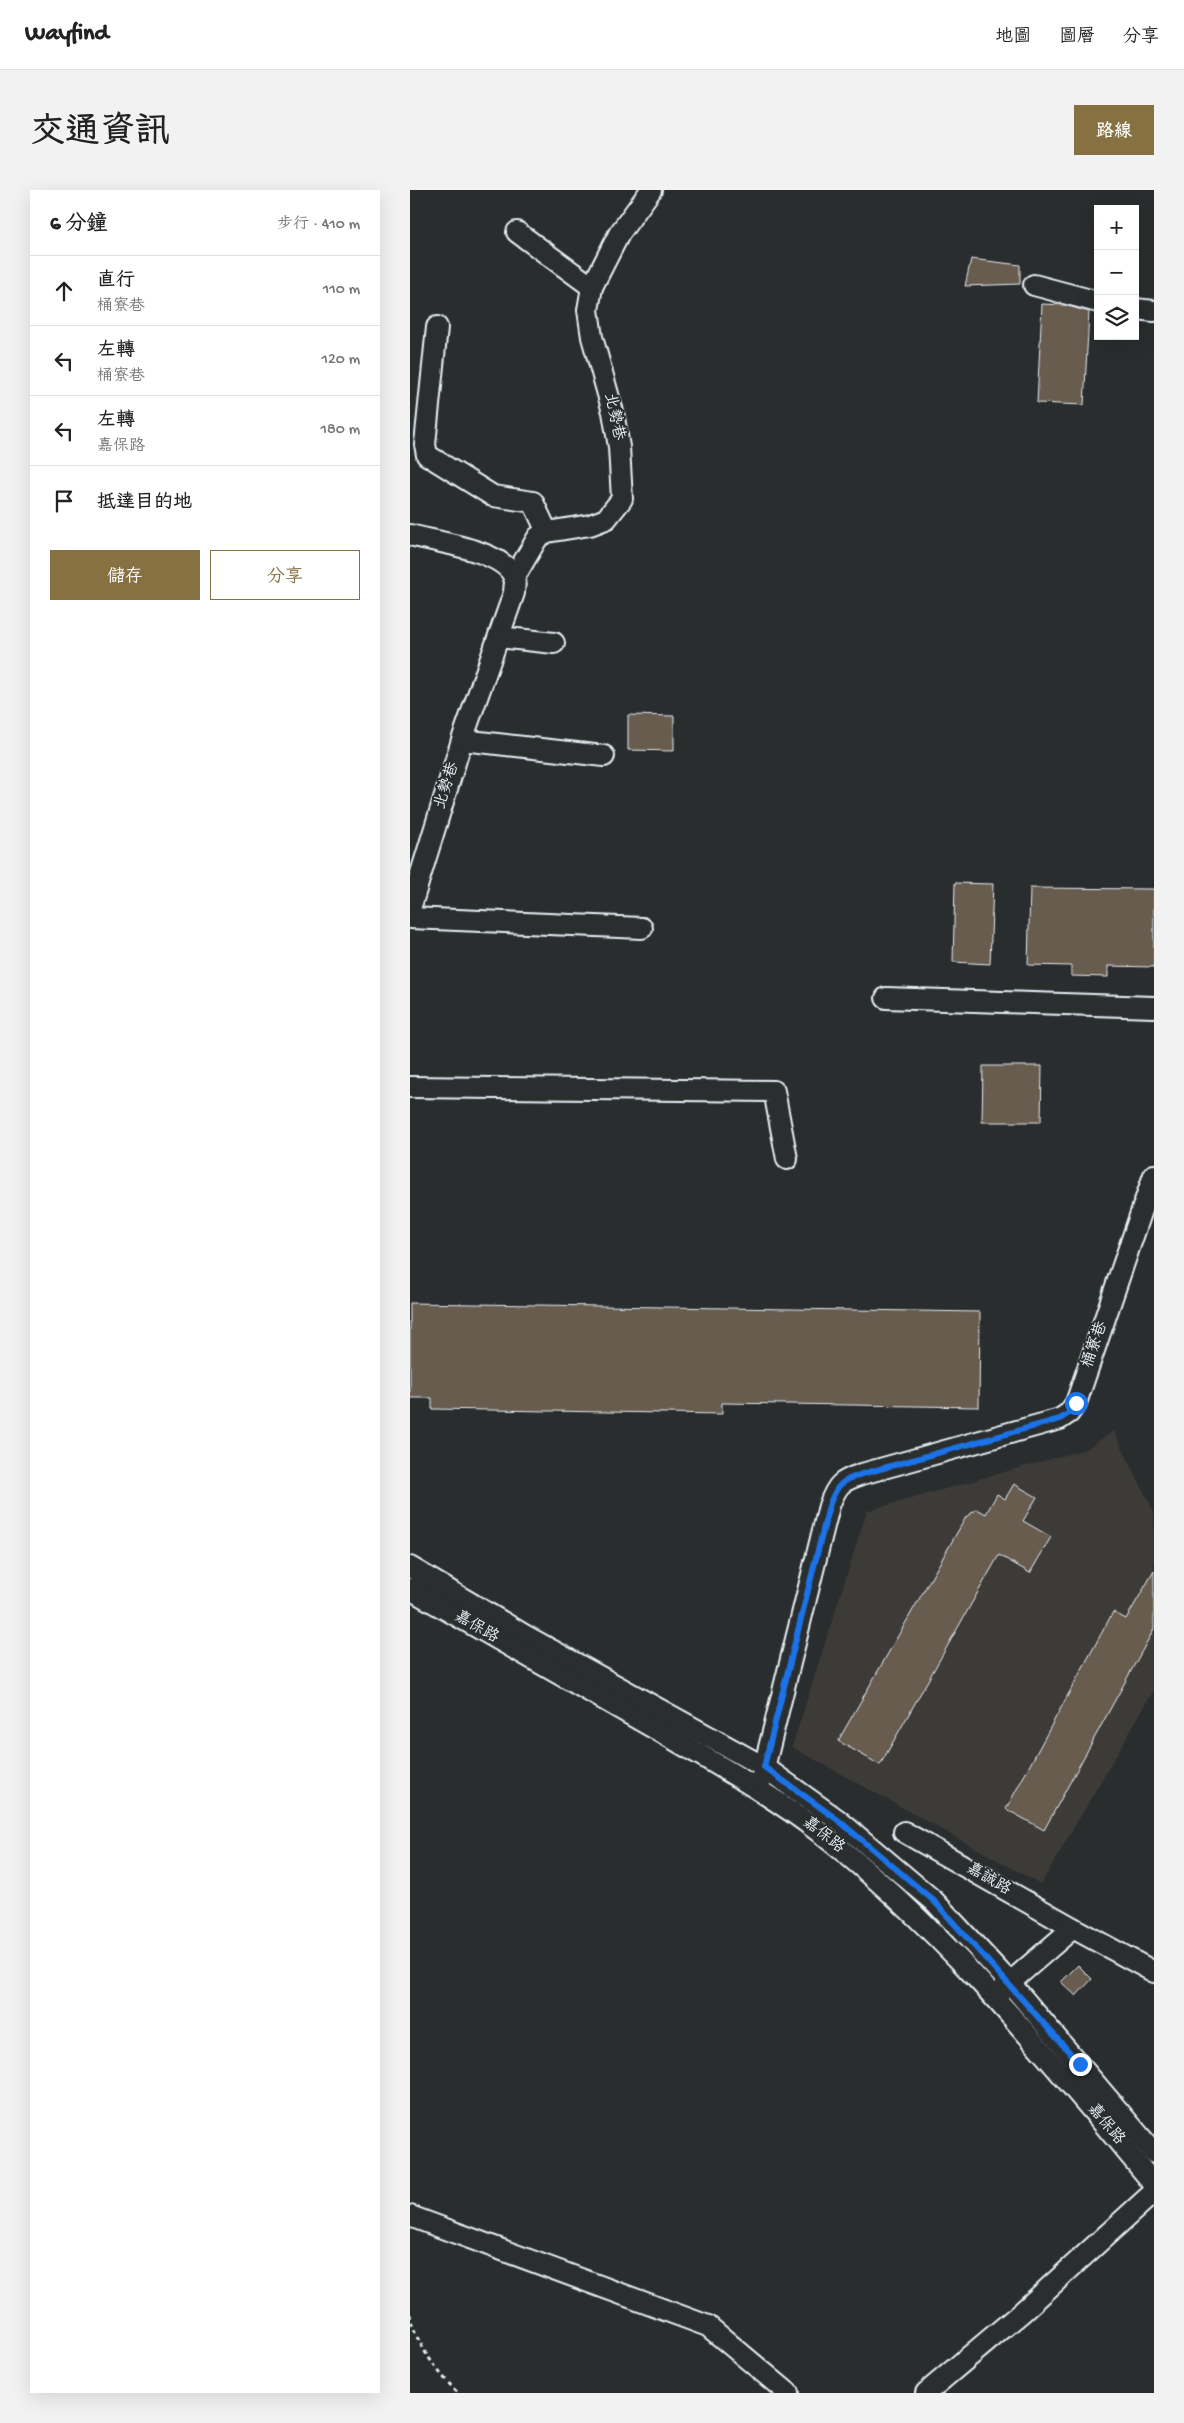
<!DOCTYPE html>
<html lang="zh-TW">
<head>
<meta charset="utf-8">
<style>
  body { margin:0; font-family:"Gochi Hand","LXGW WenKai TC",sans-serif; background:#f2f2f2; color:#222 }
  .controls { position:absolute; right:15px; top:15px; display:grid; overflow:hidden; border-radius:0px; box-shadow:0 5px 20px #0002 }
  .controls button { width:45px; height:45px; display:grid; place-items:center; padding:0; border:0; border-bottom:1px solid #e0e0e0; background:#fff; color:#222; font:25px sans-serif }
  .stop { position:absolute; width:15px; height:15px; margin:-11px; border:4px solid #1a73e8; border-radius:50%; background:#fff }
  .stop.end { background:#1a73e8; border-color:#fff; box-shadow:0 1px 5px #0008 }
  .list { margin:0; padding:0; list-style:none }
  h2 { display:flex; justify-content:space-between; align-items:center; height:65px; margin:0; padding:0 20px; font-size:21px }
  h2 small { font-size:16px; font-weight:400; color:#767676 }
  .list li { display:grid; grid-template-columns:32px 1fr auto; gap:15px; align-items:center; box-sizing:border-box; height:70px; padding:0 20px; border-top:1px solid #e0e0e0 }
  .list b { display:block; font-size:19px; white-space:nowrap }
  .list p { margin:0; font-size:16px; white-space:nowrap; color:#767676 }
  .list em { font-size:16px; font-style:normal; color:#767676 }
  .actions { display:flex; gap:10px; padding:15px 20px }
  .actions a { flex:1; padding:11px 0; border:1px solid #857141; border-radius:0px; text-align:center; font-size:18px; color:#857141 }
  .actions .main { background:#857141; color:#fff }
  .icon { flex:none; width:28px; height:28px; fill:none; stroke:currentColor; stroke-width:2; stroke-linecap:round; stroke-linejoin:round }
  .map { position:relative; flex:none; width:744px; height:2203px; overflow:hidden; border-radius:0px }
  header { display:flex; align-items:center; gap:30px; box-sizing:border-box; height:70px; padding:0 25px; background:#fff; border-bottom:1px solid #e0e0e0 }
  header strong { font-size:24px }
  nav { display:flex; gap:28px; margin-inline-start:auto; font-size:18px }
  .intro { display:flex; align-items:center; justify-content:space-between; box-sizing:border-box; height:120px; padding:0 30px }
  h1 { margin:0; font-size:35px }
  .button { padding:12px 22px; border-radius:0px; background:#857141; color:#fff; font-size:18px; font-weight:700 }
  main { display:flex; gap:30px; padding:0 30px }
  aside { flex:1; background:#fff; border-radius:0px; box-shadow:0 5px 20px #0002 }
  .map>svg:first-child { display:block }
  .built { fill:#3d3b38 }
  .building { fill:#685b4f; stroke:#e8f1f8 }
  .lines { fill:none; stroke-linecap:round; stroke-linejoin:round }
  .minor-casing { stroke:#e8f1f8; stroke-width:24 }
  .path { stroke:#e8f1f8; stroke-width:3; stroke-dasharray:4 4; stroke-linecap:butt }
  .minor { stroke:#2a2d2e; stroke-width:20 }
  .route { stroke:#1a73e8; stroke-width:6 }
  .labels { text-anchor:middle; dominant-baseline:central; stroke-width:4; stroke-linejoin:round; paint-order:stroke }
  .street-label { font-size:16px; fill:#e8f1f8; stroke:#2a2d2e }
</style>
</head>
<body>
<header>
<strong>Wayfind</strong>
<nav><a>地圖</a><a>圖層</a><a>分享</a></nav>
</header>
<div class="intro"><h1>交通資訊</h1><a class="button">路線</a></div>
<main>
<aside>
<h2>6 分鐘<small>步行 · 410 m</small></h2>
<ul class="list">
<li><svg class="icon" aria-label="ahead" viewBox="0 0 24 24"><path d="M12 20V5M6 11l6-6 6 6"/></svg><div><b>直行</b><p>桶寮巷</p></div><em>110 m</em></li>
<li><svg class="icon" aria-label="left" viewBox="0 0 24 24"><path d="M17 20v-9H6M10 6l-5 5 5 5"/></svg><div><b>左轉</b><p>桶寮巷</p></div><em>120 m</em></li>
<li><svg class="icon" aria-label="left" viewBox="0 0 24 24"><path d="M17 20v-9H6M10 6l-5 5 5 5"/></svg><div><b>左轉</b><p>嘉保路</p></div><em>180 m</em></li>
<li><svg class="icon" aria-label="arrive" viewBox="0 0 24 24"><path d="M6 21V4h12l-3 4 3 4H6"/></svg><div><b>抵達目的地</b></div></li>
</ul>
<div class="actions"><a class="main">儲存</a><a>分享</a></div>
</aside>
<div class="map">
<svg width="744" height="2203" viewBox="0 0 744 2203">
  <rect width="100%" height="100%" fill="#2a2d2e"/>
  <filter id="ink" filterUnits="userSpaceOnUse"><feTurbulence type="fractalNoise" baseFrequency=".02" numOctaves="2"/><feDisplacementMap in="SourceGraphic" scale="10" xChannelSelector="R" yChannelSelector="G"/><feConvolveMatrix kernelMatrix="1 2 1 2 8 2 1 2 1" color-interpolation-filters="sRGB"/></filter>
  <g filter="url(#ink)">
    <polygon class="built" points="704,1241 744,1322 744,1500 631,1694 382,1557 457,1321 676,1259"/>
    <g class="building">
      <polygon points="561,69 610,75 610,94 555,96"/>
      <polygon points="632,114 655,115 679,122 674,215 627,213"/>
      <polygon points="218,525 264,526 264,561 218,560"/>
      <polygon points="545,693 583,694 580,774 543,772"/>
      <polygon points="620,698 744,699 744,777 698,776 698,787 661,786 661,776 618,775"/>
      <polygon points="573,876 632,876 631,932 572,932"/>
      <polygon points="0,1113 570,1122 569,1217 312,1213 312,1224 22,1219 22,1208 0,1208"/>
      <polygon points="604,1294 627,1307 613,1331 641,1347 620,1383 589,1365 470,1575 428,1551 556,1327 567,1319 576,1324 587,1304 595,1309"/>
      <polygon points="744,1381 744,1439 634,1640 596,1619 703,1422 716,1429"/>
      <polygon points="668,1775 682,1789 666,1806 651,1792"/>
    </g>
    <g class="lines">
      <g class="minor-casing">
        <g id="minor">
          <polyline points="624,95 688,112"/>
          <polyline points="182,97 209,44 241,0"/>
          <polyline points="725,119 744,121"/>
          <polyline points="27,137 15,254 17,265 83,306 123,312 137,342"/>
          <path d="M0 345C26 352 93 360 104 387 106 391 104 398 104 403L52 550 0 719"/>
          <polyline points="104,388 128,347 137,342 180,335 196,329 212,309 209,257 203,222 182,147 178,120 182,97 107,42"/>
          <polyline points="89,447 144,453"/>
          <polyline points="52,550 194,566"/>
          <polyline points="0,728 232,738"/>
          <polyline points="476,808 744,817"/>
          <polyline points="0,897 364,901 377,969"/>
          <polyline points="0,1377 116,1446 354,1577 428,1630 524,1711 600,1793 744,1963"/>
          <path d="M0 1399C88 1450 177 1499 265 1550 314 1579 363 1606 408 1641 537 1741 639 1869 744 1994"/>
          <path d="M351 1590 419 1316C427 1294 431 1291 452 1284L650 1229 659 1223 666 1213 744 985"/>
          <polyline points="494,1642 663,1738"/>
          <polyline points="589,1802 663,1738 744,1782"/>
          <polyline points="0,2026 298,2136 378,2203"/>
          <polyline points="516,2203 611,2123 744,2002"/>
        </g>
      </g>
      <path class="path" d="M0 2124C4 2152 29 2184 48 2203"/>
      <use href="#minor" class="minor"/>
    </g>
  </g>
  <g class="lines" filter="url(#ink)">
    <path class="route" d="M666 1213 659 1223 650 1229 452 1284C431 1291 427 1294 419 1316L354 1577 428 1630 524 1711 670 1874"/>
  </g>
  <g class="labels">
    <g class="street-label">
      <text transform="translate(203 227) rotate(78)">北勢巷</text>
      <text transform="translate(38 596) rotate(-73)">北勢巷</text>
      <text transform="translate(686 1155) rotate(-71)">桶寮巷</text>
      <text transform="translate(66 1438) rotate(30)">嘉保路</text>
      <text transform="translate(413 1646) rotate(38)">嘉保路</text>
      <text transform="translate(578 1690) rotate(30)">嘉誠路</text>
      <text transform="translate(695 1935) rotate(50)">嘉保路</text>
    </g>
  </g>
</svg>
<div class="controls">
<button>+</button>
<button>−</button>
<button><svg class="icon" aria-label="layers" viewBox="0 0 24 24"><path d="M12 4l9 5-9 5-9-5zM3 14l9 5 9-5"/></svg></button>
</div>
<div class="stop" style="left:666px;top:1213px"></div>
<div class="stop end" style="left:670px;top:1874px"></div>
</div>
</main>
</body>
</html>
